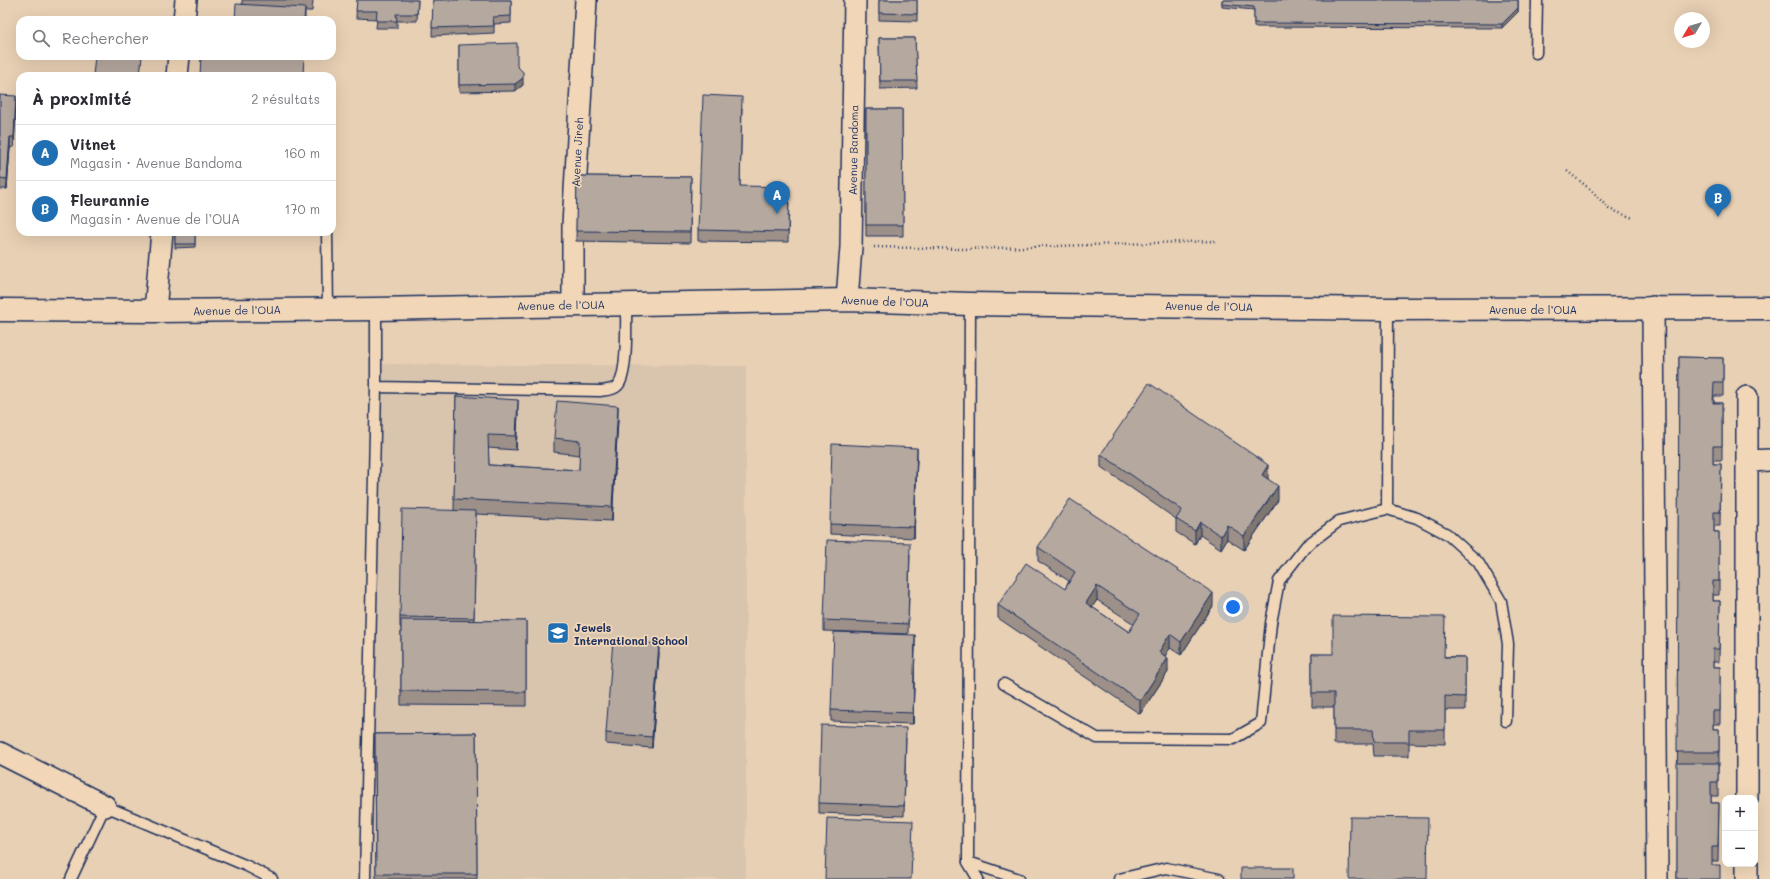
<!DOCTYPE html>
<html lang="fr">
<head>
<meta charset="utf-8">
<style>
  body { margin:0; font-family:Mali,sans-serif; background:#f2f2f3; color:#2b2b33 }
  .controls { position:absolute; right:12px; bottom:12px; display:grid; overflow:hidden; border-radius:8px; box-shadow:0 4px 16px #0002 }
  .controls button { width:36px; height:36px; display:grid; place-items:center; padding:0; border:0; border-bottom:1px solid #e1e1e2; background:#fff; color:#2b2b33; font:20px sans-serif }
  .compass { position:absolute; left:1674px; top:12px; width:36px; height:36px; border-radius:50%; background:#fff; box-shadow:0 4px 16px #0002; rotate:232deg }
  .you { position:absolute; left:1233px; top:607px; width:14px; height:14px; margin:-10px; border:3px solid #fff; border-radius:50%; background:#1a73e8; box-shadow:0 0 0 6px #1a73e833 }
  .badge { display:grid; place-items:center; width:26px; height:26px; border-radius:50%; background:#1f6fb2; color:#fff; font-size:13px; font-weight:700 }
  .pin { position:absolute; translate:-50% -33px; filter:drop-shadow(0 1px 2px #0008) }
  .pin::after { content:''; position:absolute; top:21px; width:14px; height:12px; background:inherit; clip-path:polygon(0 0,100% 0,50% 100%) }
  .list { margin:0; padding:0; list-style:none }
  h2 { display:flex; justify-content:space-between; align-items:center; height:52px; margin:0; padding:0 16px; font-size:17px }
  h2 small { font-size:13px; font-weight:400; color:#7c7c81 }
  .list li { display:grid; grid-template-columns:26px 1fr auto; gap:12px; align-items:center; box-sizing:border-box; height:56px; padding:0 16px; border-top:1px solid #e1e1e2 }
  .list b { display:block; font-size:15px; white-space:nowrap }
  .list p { margin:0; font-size:13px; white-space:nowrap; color:#7c7c81 }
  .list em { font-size:13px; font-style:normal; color:#7c7c81 }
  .icon { flex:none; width:22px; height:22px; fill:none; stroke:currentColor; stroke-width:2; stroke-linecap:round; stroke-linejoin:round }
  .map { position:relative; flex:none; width:1770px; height:879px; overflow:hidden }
  .search { position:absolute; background:#fff; box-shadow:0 4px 16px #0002; left:16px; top:16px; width:320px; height:44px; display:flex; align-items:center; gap:10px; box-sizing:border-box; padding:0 14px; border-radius:12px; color:#7c7c81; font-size:15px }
  .panel { position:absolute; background:#fff; box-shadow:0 4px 16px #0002; left:16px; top:72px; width:320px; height:164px; border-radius:12px }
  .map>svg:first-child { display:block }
  .built { fill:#d9c4ae }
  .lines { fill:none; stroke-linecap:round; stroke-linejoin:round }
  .service-casing { stroke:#1b2f5e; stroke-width:13 }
  .minor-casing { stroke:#1b2f5e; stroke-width:24 }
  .secondary-casing { stroke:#1b2f5e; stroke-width:25 }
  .path { stroke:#1b2f5e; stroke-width:2.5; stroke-dasharray:1 3; stroke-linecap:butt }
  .service { stroke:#f1d7b8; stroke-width:10 }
  .minor { stroke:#f1d7b8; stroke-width:21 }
  .secondary { stroke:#f1d7b8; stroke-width:22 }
  .wall { fill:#9c9089; stroke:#1b2f5e; fill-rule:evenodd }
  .shaded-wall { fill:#7f766f; stroke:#1b2f5e }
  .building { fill:#b5a89f; stroke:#1b2f5e; fill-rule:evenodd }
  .labels { text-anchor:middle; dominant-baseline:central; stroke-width:3.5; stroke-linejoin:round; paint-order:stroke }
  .street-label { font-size:11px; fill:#1b2f5e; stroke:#f1d7b8 }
  .poi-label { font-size:11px; font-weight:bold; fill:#1b2f5e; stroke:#f1d7b8; text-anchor:start }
</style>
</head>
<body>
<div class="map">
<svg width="1770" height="879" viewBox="0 0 1770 879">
  <rect width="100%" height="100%" fill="#e8d0b4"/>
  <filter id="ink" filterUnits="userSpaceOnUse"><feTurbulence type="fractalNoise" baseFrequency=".025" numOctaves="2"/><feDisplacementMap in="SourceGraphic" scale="8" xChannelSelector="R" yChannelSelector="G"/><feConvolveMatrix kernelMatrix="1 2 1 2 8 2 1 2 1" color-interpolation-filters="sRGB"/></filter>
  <g filter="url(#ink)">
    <polygon class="built" points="377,364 746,366 746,879 365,879"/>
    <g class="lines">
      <g class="service-casing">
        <g id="service">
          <polyline points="1536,53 1537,0"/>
          <polyline points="327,232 328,309"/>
          <path d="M376 309V387L600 391C607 390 615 390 619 384 628 370 626 322 626 304"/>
          <polyline points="1387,509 1388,309"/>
          <polyline points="1004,684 1097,738 1233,739 1261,723 1271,623 1279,581 1306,546 1339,521 1387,509 1417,518 1447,534 1478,562 1501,601 1508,644 1506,721"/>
          <polyline points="968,862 970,304"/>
          <polyline points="71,879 105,806 247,866 272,879"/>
          <polyline points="365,879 376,387"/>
          <polyline points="978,879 968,862 1019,879"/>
          <polyline points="1119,879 1166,868 1219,879"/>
        </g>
      </g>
      <g class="minor-casing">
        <g id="minor">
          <polyline points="184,20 186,0"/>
          <polyline points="177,76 179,56"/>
          <polyline points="847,300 851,247 855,0"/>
          <polyline points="573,304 573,225 586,0"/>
          <polyline points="1653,307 1657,879"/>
          <polyline points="155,311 162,232"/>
          <polyline points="1748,461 1770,460"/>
          <polyline points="0,753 105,806"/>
          <polyline points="1747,798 1747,397"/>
          <polyline points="1747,879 1747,864"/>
        </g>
      </g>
      <g class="secondary-casing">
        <polyline id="secondary" points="0,310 155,311 376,309 847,300 970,304 1388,309 1770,308"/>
      </g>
      <g class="path">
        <polyline points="1567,171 1590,189 1609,209 1633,218"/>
        <polyline points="874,247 963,249 1216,241"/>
      </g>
      <use href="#service" class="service"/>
      <use href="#minor" class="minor"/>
      <use href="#secondary" class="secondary"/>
    </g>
    <g class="wall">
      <polygon points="242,0 313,0 312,11 305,11 305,20 235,20 242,5"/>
      <polygon points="357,0 418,0 417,21 397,21 397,28 376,28 377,19 356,18"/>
      <polygon points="433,0 511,0 511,23 494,24 494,33 432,36"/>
      <polygon points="879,0 917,0 917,21 879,20"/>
      <polygon points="1222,0 1518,0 1518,12 1502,28 1254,27 1254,10 1222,7"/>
      <polygon points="879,38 915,38 917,88 880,89"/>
      <polygon points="459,45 517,66 523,85 515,91 459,92"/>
      <polygon points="0,95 16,107 14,147 10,148 7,189 0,189"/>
      <polygon points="742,108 740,186 789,198 788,242 698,241 698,230"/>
      <polygon points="866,109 902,109 903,236 866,236"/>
      <polygon points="577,176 691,177 690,243 576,241"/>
      <polygon points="175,234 195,234 195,247 175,248"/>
      <polygon points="1679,357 1723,358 1723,396 1714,396 1714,403 1722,403 1722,460 1713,460 1713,464 1721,464 1720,526 1714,526 1714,532 1719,532 1719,595 1713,595 1713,601 1720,601 1719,662 1713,662 1713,667 1720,667 1720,724 1713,724 1713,729 1719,729 1719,766 1718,766 1718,796 1711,796 1711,803 1719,803 1718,861 1712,861 1677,879"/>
      <polygon points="456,396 518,413 516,450 488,448 489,465 579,470 580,455 554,452 554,438 618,419 612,521 476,514 474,621 526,621 526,706 401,705 401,627 400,627 400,617 454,510"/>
      <polygon points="1101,454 1268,478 1268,479 1278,500 1244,550 1227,539 1221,549 1200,535 1195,544 1176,532 1176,519 1101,467"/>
      <polygon points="917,458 914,538 830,534 830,524"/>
      <path d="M1038 547 1213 606 1181 655 1170 648 1165 656 1168 672 1140 714 998 618V605L1065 589 1069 581 1038 561ZM1097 600 1134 624 1129 632 1092 607Z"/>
      <polygon points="910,554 908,634 824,631 824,620"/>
      <polygon points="915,645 913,724 831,721 831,710"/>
      <polygon points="659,654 652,748 606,744 606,733"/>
      <polygon points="1312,654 1465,657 1465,710 1445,710 1445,744 1409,743 1409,756 1374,756 1373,744 1334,744 1334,707 1312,707"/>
      <polygon points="476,733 477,879 376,879 375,734"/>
      <polygon points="906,738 904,816 819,813 819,803"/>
    </g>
    <g class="shaded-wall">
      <polygon points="1518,0 1518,12 1502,28 1502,24"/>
      <polygon points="523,78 523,85 515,91 515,84"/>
      <polygon points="16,96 16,107 14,147 14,137"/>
      <polygon points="10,137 10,148 7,189 7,179"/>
      <polygon points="518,400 518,413 516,450 516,436"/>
      <polygon points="618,406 618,419 612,521 612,507"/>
      <polygon points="917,448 917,458 914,538 914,527"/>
      <polygon points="1268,465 1268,478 1262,489 1262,475"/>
      <polygon points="1278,486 1278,500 1244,550 1244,536"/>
      <polygon points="1200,522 1200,535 1195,544 1195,531"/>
      <polygon points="1227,525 1227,539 1221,549 1221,536"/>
      <polygon points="1097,586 1097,600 1086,616 1086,603"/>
      <polygon points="1213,593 1213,606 1181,655 1181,642"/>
      <polygon points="1170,634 1170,648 1159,666 1159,652"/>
      <polygon points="915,635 915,645 913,724 913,713"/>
      <polygon points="659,644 659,654 652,748 652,737"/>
      <polygon points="1168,658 1168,672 1140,714 1140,701"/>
    </g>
    <g class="building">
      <polygon points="357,0 418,0 417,14 396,14 397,21 376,21 377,11 356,11"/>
      <polygon points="433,0 511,0 511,16 493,17 494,26 432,28"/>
      <polygon points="879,0 917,0 917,14 879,13"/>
      <polygon points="1222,0 1518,0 1518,8 1502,24 1254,23 1254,7 1222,4"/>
      <polygon points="236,4 305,8 304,20 235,20"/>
      <polygon points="879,38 915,38 917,81 880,81"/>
      <polygon points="517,43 517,66 523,72 523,78 515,84 459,85 459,45"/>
      <polygon points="95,56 142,56 140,76 93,76"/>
      <polygon points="201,56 304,56 303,76 200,76"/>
      <polygon points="0,95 16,96 14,137 10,137 7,179 0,178"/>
      <polygon points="703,95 742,97 740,186 789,187 788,232 698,230"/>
      <polygon points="866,109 902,109 903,225 866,225"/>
      <polygon points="577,176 691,177 690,232 576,231"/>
      <rect x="175" y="234" width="20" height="10"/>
      <polygon points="1679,357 1723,358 1723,382 1714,382 1713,403 1722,403 1722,446 1713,446 1713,464 1721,464 1720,512 1714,512 1714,532 1719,532 1719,581 1713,581 1713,601 1720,601 1719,649 1713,649 1713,667 1720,667 1720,711 1713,711 1713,729 1719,729 1719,752 1677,752"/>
      <polygon points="1149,383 1268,465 1262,475 1278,486 1244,536 1227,525 1221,536 1200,522 1195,531 1176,519 1182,510 1101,454"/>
      <polygon points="456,396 518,400 516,436 488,435 489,465 579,470 580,441 554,438 557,401 618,406 612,507 454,499"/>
      <polygon points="832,444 917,448 914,527 830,524"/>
      <path d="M1070 499 1213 593 1181 642 1170 634 1159 652 1168 658 1140 701 998 605 1026 563 1065 589 1075 572 1038 547ZM1097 586 1140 614 1129 632 1086 603Z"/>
      <polygon points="402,509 476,511 474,618 400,617"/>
      <polygon points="827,540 910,543 908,624 824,620"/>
      <polygon points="1333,616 1445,617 1444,657 1465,657 1465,697 1445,696 1445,730 1409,730 1409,742 1374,742 1373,730 1334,730 1334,693 1312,693 1312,654 1333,654"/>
      <polygon points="401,620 526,621 526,692 401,691"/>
      <polygon points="834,632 915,635 913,713 831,710"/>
      <polygon points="613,640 659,644 652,737 606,733"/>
      <polygon points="821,725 906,728 904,806 819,803"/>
      <polygon points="476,733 477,874 376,874 375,734"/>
      <polygon points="1677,763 1718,763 1718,782 1711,782 1711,803 1719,803 1718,847 1712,847 1712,865 1720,865 1720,879 1677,879"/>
      <polygon points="1350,817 1428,818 1427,879 1349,879"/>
      <polygon points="827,818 913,821 911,879 825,879"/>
      <rect x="1241" y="868" width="52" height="11"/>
    </g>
  </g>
  <defs>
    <g id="school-square" transform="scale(1.15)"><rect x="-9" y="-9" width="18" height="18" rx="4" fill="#1f6fb2" stroke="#f1d7b8"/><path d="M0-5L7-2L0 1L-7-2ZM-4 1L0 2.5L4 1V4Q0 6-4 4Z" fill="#fff"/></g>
  </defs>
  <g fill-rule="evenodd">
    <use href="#school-square" x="558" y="633"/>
  </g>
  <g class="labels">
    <g class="street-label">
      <text transform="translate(853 150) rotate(-89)">Avenue Bandoma</text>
      <text transform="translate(577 152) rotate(-87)">Avenue Jireh</text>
      <text transform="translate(885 301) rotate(2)">Avenue de l’OUA</text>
      <text transform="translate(561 305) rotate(-1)">Avenue de l’OUA</text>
      <text transform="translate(1209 306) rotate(1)">Avenue de l’OUA</text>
      <text x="1533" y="309">Avenue de l’OUA</text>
      <text transform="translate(237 310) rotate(-1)">Avenue de l’OUA</text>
    </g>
    <g class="poi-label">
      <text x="574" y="627">Jewels<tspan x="574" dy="13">International School</tspan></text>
    </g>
  </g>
</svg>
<div class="controls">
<button>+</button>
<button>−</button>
</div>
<svg class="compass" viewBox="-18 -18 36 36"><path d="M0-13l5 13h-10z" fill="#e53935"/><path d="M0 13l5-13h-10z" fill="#7c7c81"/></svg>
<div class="you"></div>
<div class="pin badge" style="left:777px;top:214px">A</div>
<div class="pin badge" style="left:1718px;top:217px">B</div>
<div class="search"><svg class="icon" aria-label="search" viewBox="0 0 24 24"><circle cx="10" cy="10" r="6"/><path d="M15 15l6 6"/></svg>Rechercher</div>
<section class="panel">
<h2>À proximité<small>2 résultats</small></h2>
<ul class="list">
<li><span class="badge">A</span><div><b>Vitnet</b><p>Magasin · Avenue Bandoma</p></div><em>160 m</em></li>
<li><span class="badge">B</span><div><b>Fleurannie</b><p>Magasin · Avenue de l’OUA</p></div><em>170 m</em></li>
</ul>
</section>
</div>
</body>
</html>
